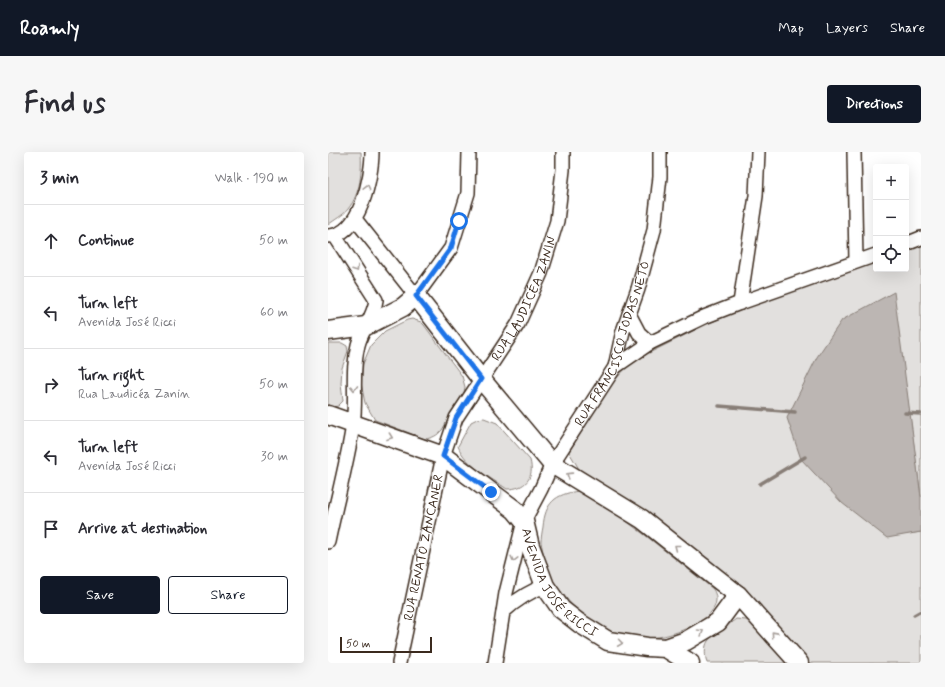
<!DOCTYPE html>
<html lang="en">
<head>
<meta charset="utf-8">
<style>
  body { margin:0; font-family:Mynerve,sans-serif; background:#f7f7f7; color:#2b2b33 }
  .controls { position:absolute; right:12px; top:12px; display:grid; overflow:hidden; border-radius:4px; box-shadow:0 4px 16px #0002 }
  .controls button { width:36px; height:36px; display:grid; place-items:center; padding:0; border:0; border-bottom:1px solid #e1e1e2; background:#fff; color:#2b2b33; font:20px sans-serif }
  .scale { position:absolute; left:12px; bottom:10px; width:92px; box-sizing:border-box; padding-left:4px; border:2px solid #3b2a1e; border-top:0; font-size:11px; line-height:14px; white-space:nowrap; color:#3b2a1e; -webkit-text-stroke:3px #fff; paint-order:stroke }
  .stop { position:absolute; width:12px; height:12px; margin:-9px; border:3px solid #1a73e8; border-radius:50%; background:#fff }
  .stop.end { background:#1a73e8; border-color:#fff; box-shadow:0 1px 4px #0008 }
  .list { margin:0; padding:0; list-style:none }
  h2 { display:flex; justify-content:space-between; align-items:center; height:52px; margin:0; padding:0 16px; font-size:17px }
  h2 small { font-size:13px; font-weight:400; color:#7c7c81 }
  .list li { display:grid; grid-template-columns:26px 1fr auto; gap:12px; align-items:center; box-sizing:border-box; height:72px; padding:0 16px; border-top:1px solid #e1e1e2 }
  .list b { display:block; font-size:15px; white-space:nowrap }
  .list p { margin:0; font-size:13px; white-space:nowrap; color:#7c7c81 }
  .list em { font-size:13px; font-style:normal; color:#7c7c81 }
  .actions { display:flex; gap:8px; padding:12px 16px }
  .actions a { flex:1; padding:9px 0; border:1px solid #111827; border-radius:4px; text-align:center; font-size:14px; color:#111827 }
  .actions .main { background:#111827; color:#fff }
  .icon { flex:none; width:22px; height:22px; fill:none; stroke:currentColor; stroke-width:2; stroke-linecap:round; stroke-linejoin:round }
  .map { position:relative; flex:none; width:593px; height:511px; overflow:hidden; border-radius:4px }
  header { display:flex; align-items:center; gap:24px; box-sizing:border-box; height:56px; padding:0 20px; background:#111827; color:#fff }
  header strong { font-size:19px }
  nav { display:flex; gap:22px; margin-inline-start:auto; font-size:14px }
  .intro { display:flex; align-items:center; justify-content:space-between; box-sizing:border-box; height:96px; padding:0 24px }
  h1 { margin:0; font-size:28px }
  .button { padding:10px 18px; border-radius:4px; background:#111827; color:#fff; font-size:14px; font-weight:700 }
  main { display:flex; gap:24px; padding:0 24px }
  aside { flex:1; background:#fff; border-radius:4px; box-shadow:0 4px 16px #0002 }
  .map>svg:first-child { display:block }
  .green { fill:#e2e0de; stroke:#8e857e }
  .water { fill:#bcb6b3; stroke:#887e77 }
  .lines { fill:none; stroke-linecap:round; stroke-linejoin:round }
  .stream { stroke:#887e77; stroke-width:3.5 }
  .street-casing { stroke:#3b2a1e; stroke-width:16 }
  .secondary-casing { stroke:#3b2a1e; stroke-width:21 }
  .street { stroke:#fff; stroke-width:13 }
  .secondary { stroke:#fff; stroke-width:18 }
  .oneway { stroke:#a79f9a }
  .route { stroke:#1a73e8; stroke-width:5 }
  .labels { text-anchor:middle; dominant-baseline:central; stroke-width:3; stroke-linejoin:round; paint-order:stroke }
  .street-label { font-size:13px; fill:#3b2a1e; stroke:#fff }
</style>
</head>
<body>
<header>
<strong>Roamly</strong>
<nav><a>Map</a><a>Layers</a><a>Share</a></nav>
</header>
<div class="intro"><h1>Find us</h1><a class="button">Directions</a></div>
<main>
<aside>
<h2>3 min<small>Walk · 190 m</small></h2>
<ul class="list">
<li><svg class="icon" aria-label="ahead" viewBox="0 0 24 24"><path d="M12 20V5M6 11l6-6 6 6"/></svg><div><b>Continue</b></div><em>50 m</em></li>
<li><svg class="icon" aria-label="left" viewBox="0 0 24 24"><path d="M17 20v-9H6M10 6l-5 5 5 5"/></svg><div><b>Turn left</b><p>Avenida José Ricci</p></div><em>60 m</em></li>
<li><svg class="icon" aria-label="right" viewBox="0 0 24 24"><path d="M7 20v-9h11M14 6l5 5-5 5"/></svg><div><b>Turn right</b><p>Rua Laudicéa Zanin</p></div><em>50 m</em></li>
<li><svg class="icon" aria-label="left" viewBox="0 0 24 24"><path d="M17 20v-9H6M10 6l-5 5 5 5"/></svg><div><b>Turn left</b><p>Avenida José Ricci</p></div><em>30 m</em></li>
<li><svg class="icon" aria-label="arrive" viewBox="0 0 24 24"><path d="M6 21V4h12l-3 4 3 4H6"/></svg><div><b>Arrive at destination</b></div></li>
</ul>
<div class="actions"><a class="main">Save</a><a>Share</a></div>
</aside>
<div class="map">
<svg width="593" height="511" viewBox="0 0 593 511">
  <rect width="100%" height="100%" fill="#fff"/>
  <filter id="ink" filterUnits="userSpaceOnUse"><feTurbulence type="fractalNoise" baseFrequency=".025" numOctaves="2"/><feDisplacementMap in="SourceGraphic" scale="8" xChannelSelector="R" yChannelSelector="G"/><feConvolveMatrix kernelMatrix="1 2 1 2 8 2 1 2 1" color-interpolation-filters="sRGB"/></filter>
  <g filter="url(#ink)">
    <g class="green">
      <path d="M0 0H33C34 19 33 41 20 57 16 63 6 68 0 73Z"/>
      <polygon points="593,93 593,345 565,141 558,385 593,380 593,511 480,511 451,479 318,362 251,317 241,300 284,231 300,214 317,203 379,172 414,157 548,110 548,117 578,117 578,99"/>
      <path d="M84 167 93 170 96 173 134 224 137 235 136 241 114 278C109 284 104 286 97 287L47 268 37 251 33 231 35 212 43 193 57 179 79 168Z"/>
      <polygon points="0,191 14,191 19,194 20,199 14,216 13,231 15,249 10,254 5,255 0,253"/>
      <path d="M156 266 169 271 202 308C207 326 197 337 179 337 163 326 137 313 130 294L143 270 149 267Z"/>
      <path d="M251 339 271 349 317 383 385 437C401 464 350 482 330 485 315 487 297 485 282 480 261 472 245 456 232 438 229 434 226 430 223 425 220 420 214 397 213 390 213 386 214 380 215 375 217 351 227 342 251 339Z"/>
      <path d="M408 467 418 468 422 470 459 511H379C377 504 376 495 380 489 384 483 402 472 408 467Z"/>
    </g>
    <polygon class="water" points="566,140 593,345 593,380 559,386 514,351 473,307 459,266 489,205 514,168"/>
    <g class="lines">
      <g class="stream">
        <polyline points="391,254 467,260"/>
        <polyline points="577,261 593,262"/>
        <polyline points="432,332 477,305"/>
        <polyline points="586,463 593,459"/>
      </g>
      <g class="street-casing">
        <g id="street">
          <polyline points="526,0 528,109"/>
          <polyline points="27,67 88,144 123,96 140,41 141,0"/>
          <path d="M0 84C32 84 44 25 44 0"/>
          <polyline points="578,92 593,86"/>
          <polyline points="412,151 428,44 430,0"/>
          <polyline points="301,162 311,181 322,191"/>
          <polyline points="287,215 322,191 376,165 412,151 548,103"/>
          <path d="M0 390C8 351 19 312 25 273 29 246 23 219 30 193 34 177 46 165 48 148L7 84"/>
          <path d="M175 460C188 448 200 440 217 434"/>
          <path id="s1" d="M71 511 115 304 128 266 190 172 213 121 229 69 235 18V0"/>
          <path id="s2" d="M167 511 178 441 196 369 213 337 224 312 287 215 295 179 310 137 326 78 332 25V0"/>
        </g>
      </g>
      <g class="secondary-casing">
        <g id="secondary">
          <polyline points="0,179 38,174 75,155 88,144 153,227 224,312 314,367 387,425 410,443 471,511"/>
          <path id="s3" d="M0 263 115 304 187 358 196 369 202 394 217 434 233 457 251 471 280 489 319 495 338 496 362 511"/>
          <polyline points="338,496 358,489 390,470 410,443"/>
        </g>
      </g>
      <use href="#street" class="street"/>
      <use href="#secondary" class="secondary"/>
    </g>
    <defs><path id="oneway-chevron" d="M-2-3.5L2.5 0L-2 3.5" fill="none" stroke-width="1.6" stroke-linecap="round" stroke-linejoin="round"/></defs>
    <g class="oneway">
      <use href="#oneway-chevron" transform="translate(39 35) rotate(-77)"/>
      <use href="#oneway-chevron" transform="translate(28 117) rotate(57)"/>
      <use href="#oneway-chevron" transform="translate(26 236) rotate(89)"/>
      <use href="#oneway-chevron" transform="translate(62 285) rotate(20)"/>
      <use href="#oneway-chevron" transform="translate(241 323) rotate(-148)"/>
      <use href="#oneway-chevron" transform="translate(349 395) rotate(-142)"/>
      <use href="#oneway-chevron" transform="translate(186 407) rotate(104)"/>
      <use href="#oneway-chevron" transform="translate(373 480) rotate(-31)"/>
      <use href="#oneway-chevron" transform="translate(446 482) rotate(-132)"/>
      <use href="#oneway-chevron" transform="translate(292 491) rotate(8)"/>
    </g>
  </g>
  <g class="lines" filter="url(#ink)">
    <polyline class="route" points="131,69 123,96 88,144 153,227 128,266 115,304 163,340"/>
  </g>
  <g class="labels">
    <g class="street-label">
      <text stroke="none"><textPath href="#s1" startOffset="390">RUA LAUDICÉA ZANIN</textPath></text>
      <text stroke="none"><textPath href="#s2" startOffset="345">RUA FRANCISCO JODAS NETO</textPath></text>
      <text stroke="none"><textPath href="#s1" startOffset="118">RUA RENATO ZANCANER</textPath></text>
      <text stroke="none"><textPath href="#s3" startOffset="300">AVENIDA JOSÉ RICCI</textPath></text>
    </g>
  </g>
</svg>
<div class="controls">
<button>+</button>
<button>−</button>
<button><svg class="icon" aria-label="locate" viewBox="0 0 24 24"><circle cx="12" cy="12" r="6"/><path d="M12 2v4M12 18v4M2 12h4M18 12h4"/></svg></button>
</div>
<div class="scale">50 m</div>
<div class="stop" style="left:131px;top:69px"></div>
<div class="stop end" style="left:163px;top:340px"></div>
</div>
</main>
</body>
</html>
